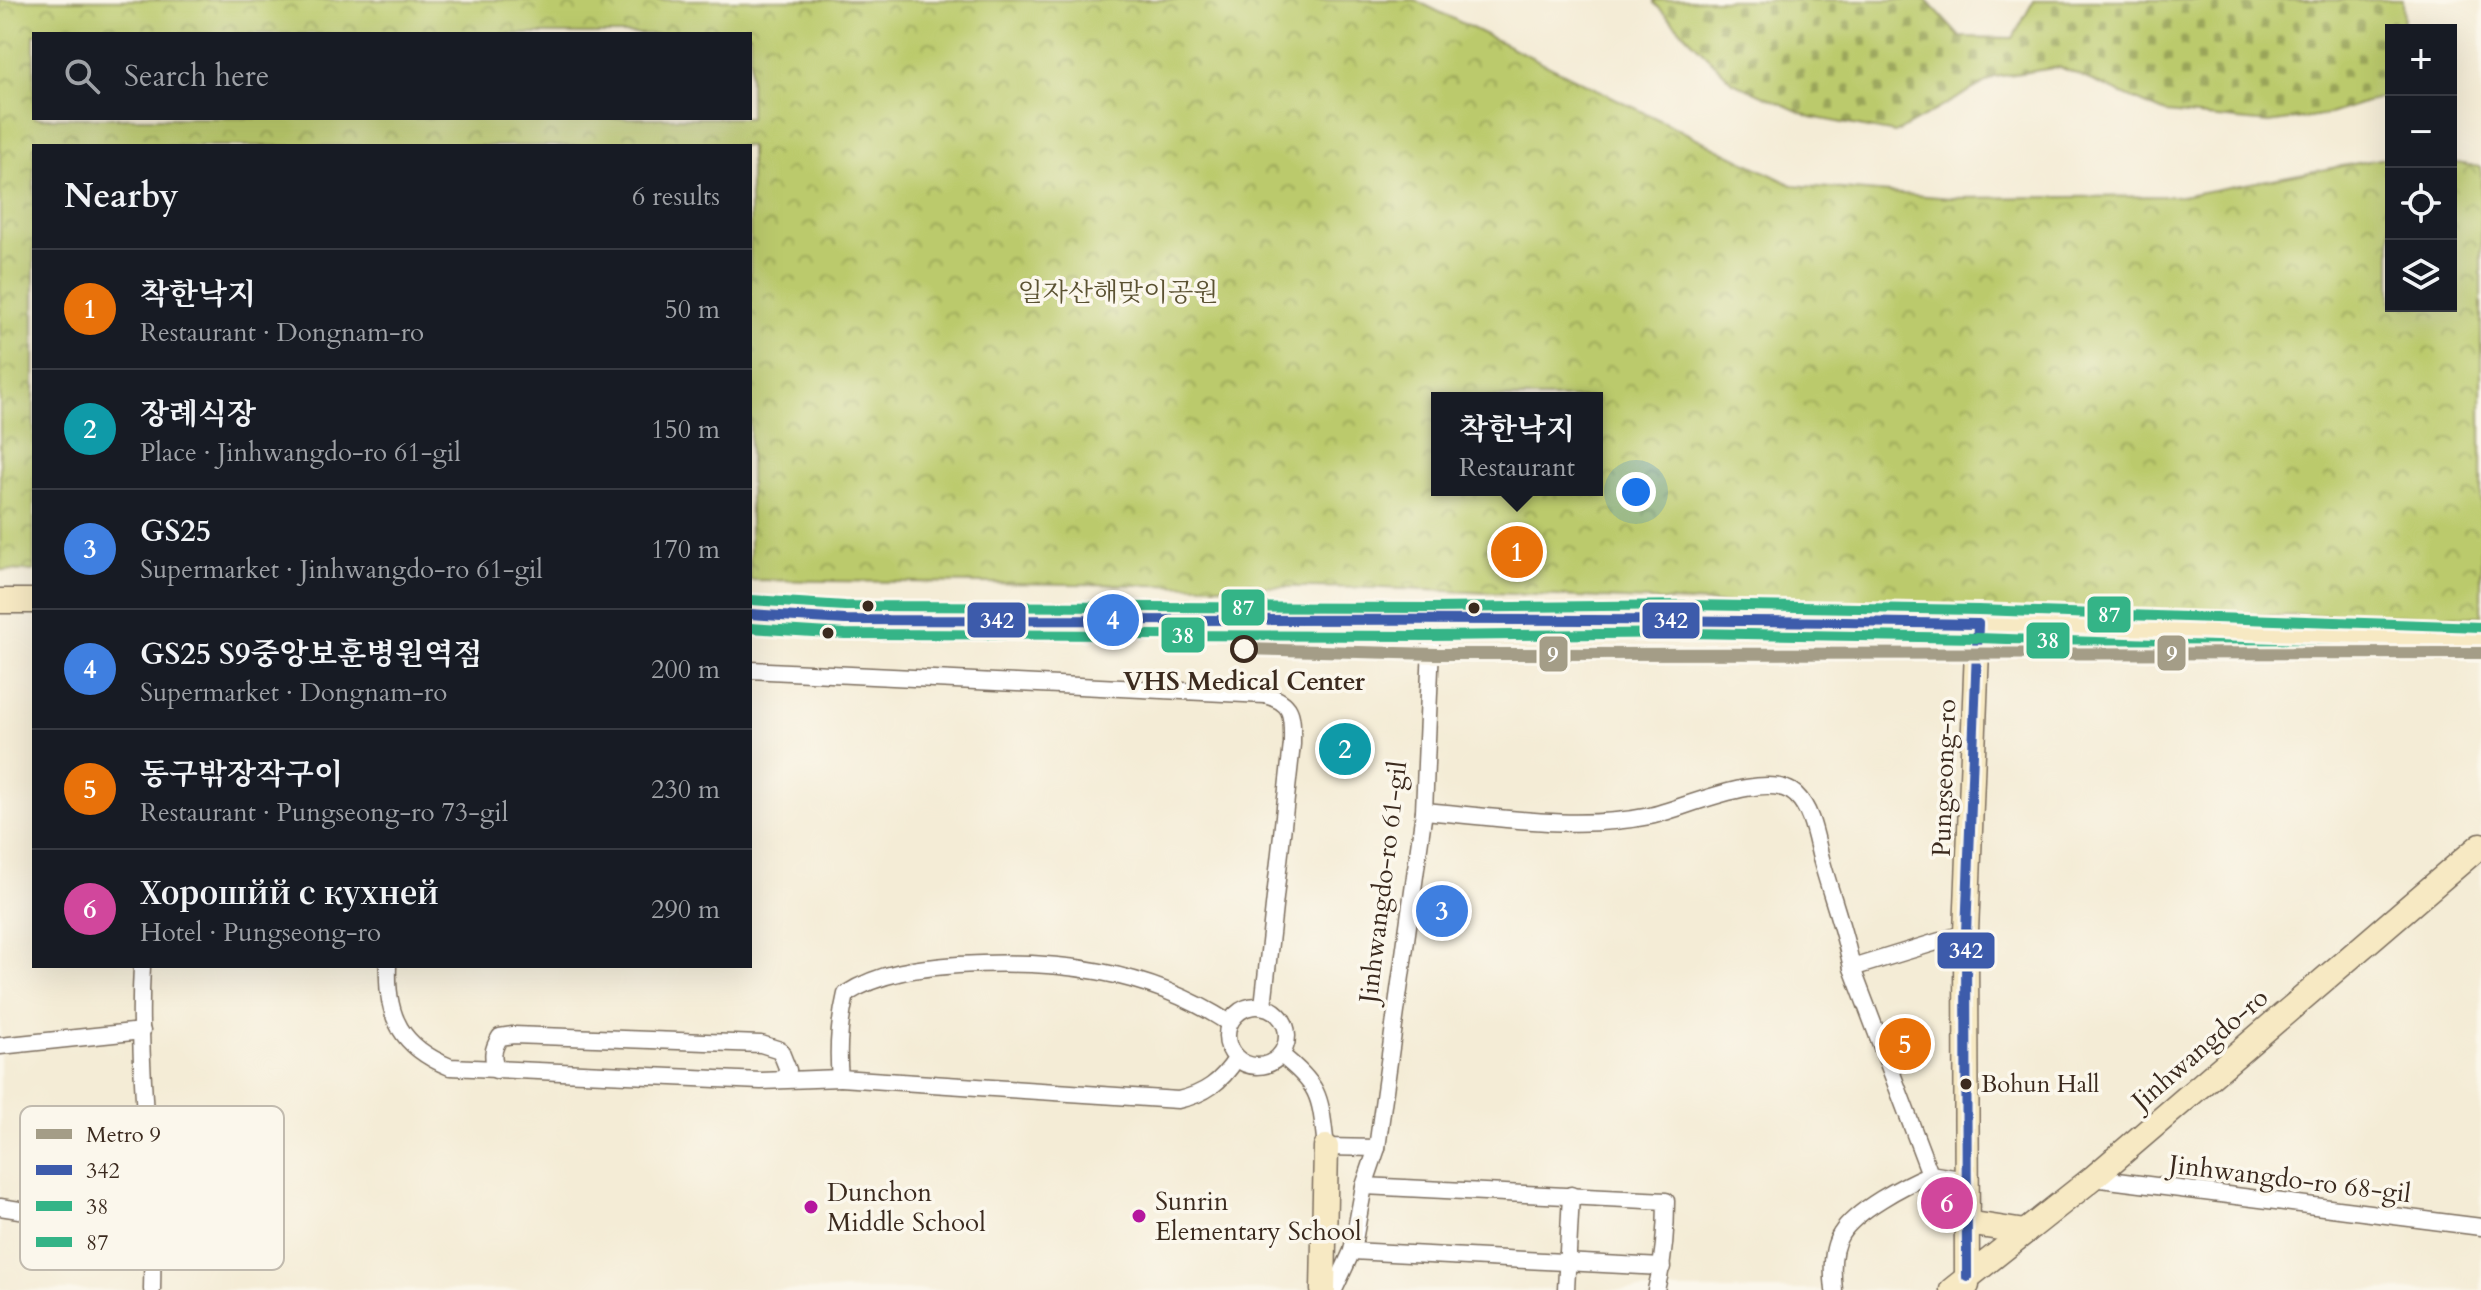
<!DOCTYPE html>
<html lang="en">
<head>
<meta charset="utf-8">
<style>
  body { margin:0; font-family:Cardo,"Noto Serif KR",serif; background:#20242c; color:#f1f3f6 }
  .controls { position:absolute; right:24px; top:24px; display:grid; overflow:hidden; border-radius:0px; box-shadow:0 8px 32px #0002 }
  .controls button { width:72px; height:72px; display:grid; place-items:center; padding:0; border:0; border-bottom:2px solid #363941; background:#171b24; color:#f1f3f6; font:40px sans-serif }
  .you { position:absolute; left:1636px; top:492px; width:28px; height:28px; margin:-20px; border:6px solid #fff; border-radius:50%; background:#1a73e8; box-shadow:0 0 0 12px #1a73e833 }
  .badge { display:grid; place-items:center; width:52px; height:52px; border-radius:50%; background:#d690ce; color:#fff; font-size:26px; font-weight:700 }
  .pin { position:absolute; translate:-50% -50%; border:4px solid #fff; box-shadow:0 2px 8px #0006 }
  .popup { position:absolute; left:1431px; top:392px; width:172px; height:104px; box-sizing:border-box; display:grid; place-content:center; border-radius:0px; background:#171b24; filter:drop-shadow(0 2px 6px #0005); font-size:26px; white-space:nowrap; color:#9ea1a6 }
  .popup b { font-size:30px; color:#f1f3f6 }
  .popup::after { content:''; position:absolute; left:50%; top:100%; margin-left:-16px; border:16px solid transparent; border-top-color:#171b24 }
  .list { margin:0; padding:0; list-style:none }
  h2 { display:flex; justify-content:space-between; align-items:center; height:104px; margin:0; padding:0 32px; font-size:34px }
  h2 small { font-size:26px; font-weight:400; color:#9ea1a6 }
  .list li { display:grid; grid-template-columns:52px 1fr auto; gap:24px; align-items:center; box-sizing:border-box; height:120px; padding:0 32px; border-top:2px solid #363941 }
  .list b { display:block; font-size:30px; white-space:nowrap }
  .list p { margin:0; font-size:26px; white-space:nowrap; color:#9ea1a6 }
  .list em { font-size:26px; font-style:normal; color:#9ea1a6 }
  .icon { flex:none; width:44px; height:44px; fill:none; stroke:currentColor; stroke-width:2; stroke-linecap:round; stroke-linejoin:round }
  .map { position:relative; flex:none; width:2481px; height:1290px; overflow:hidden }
  .search { position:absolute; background:#171b24; box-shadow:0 8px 32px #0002; left:32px; top:32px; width:720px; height:88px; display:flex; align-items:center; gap:20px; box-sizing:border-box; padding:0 28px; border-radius:0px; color:#9ea1a6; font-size:30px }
  .panel { position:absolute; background:#171b24; box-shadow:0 8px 32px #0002; left:32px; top:144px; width:720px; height:824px; border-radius:0px }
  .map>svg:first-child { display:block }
  .cemetery { fill:url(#cemetery-stones); stroke:#7b7a45; stroke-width:2 }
  .park { fill:url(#park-crowns); stroke:#7b7a45; stroke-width:2; fill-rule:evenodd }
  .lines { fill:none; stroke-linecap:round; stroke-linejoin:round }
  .street-casing { stroke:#7c6e5e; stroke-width:19 }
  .secondary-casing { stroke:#7c6e5e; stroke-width:27 }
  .street { stroke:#fff; stroke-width:16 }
  .secondary { stroke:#f7e9c3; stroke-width:24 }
  .bus-1-casing { stroke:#fbf7ec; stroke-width:16 }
  .bus-2-casing { stroke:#fbf7ec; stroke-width:16 }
  .bus-3-casing { stroke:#fbf7ec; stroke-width:16 }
  .bus-1 { stroke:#3d5bab; stroke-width:10 }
  .bus-2 { stroke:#34b487; stroke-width:10 }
  .bus-3 { stroke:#34b487; stroke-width:10 }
  .metro-1-casing { stroke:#fbf7ec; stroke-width:18 }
  .metro-1 { stroke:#a49d87; stroke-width:12 }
  .bus-dot { fill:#3b2a1e; stroke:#fbf7ec; stroke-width:3 }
  .stop-dot { fill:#fbf7ec; stroke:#3b2a1e; stroke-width:4 }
  .poi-dot { fill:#b5179e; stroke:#fbf7ec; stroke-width:3 }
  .labels { text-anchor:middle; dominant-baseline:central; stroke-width:7; stroke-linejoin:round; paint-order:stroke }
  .bus-label { font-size:24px; fill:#3b2a1e; stroke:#fbf7ec; text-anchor:start }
  .park-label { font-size:26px; fill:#5b5232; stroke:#fbf7ec }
  .stop-label { font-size:26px; font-weight:bold; fill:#3b2a1e; stroke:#fbf7ec }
  .street-label { font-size:26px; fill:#3b2a1e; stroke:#fbf7ec }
  .poi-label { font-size:26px; fill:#3b2a1e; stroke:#fbf7ec; text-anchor:start }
  .key { fill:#fbf7ec; stroke:#c1baae; stroke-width:2 }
  .key-label { font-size:22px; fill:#3b2a1e }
  .line-badge { stroke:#fbf7ec; stroke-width:3 }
  .badge-label { font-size:22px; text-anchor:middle; font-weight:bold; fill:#fff }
</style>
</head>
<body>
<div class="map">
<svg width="2481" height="1290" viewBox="0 0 2481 1290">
  <defs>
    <pattern id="cemetery-stones" width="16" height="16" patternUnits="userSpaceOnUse" patternTransform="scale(2)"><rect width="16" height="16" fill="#bbca6c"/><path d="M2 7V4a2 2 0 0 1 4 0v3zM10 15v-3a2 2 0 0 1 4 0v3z" fill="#99a458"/></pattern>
    <pattern id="park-crowns" width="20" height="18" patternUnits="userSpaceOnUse" patternTransform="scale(2)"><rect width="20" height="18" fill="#bbca6c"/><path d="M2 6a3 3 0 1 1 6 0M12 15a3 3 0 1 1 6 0" fill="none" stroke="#99a458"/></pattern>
  </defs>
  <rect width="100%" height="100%" fill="#fbf7ec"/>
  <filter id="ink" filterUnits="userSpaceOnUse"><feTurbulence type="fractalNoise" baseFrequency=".0125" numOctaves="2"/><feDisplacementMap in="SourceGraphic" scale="16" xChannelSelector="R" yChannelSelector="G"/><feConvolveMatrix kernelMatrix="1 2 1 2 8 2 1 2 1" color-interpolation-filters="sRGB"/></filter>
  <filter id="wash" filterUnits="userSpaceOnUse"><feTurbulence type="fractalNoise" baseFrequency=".006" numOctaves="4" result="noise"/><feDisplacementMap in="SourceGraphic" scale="32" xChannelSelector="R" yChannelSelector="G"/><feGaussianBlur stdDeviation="1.8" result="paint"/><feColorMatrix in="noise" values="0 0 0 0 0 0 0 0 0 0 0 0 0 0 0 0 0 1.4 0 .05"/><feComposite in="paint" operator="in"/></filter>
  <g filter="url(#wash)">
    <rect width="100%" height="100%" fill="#f4ecd6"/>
    <polygon class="cemetery" points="1654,0 1926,0 1960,37 2013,38 2034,0 2403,0 2404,30 2391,30 2391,94 2329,114 2269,123 2166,113 2060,67 1995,77 1895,133 1811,117 1733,82 1654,3"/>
    <path class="park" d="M0 0H1415L1792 185 1951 198 2181 196 2391 157V306H2451V162L2481 167V616L1981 615 1381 588 750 580V146H34V571L0 570ZM34 34H750V118H34ZM1437 398H1597V490H1437Z"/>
  </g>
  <g filter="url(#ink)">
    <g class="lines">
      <g class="street-casing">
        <g id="street">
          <path d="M750 670 1265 695C1295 703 1292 717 1292 744L1263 1006"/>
          <path d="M1424 811C1498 817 1576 831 1650 816 1683 809 1769 768 1796 795 1813 811 1816 841 1822 862 1832 898 1845 932 1852 968L1930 1174 1966 1180"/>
          <path d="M142 966C136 1074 155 1182 152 1290"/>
          <path d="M388 966C386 1017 401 1047 450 1067L761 1081 840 1078"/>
          <polyline points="1852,968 1966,933"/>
          <circle cx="1257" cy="1036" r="30"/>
          <path d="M1229 1023C1146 969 1055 959 958 965 919 968 880 972 846 994 839 1023 837 1048 840 1078L1178 1100C1205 1094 1221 1082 1236 1059"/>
          <polyline points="0,1046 142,1031"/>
          <path d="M1281 1055C1322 1087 1320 1098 1326 1147L1377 1148"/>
          <path d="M496 1070C492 1056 492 1050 500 1037L513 1035 761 1044 780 1050 788 1070 782 1079"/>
          <polyline points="2093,1178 2481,1227"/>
          <path d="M1364 1186 1666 1201C1666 1231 1664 1260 1656 1290"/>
          <polyline points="0,1207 58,1216 120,1240 153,1239"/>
          <polyline points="1352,1251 1662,1267"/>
          <polyline points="1334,1290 1352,1251 1364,1186 1377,1148 1424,811 1432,622"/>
          <polyline points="1566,1290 1571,1195"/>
          <path d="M1834 1290C1832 1273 1831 1249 1841 1234 1856 1210 1904 1185 1930 1174"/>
        </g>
      </g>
      <g class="secondary-casing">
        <g id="secondary">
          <polyline points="0,601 34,601"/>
          <polyline points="750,614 845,620 1432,622 1689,619 1978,624 2481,641"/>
          <polyline points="1967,1223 2025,1232"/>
          <polyline points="1967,1285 1966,933 1978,624"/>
          <polyline points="1323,1290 1326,1147"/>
          <polyline points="1952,1290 2093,1178 2481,845"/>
        </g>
      </g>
      <use href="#street" class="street"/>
      <use href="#secondary" class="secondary"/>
      <g class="bus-1-casing">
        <g id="bus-1">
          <path d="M750 614 845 620C1223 621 1600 617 1978 624"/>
          <polyline points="1967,1277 1966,933 1978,624"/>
        </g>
      </g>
      <g class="bus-2-casing">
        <polyline id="bus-2" points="750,628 845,634 1432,636 1689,633 1978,638 2481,655"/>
      </g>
      <g class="bus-3-casing">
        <polyline id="bus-3" points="751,600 845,606 1432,608 1689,605 1978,610 2481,627"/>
      </g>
      <use href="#bus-1" class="bus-1"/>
      <use href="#bus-2" class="bus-2"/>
      <use href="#bus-3" class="bus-3"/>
      <g class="metro-1-casing">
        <polyline id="metro-1" points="1244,649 1436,654 2481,653"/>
      </g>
      <use href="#metro-1" class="metro-1"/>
    </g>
  </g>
  <g class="bus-dot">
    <circle cx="868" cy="606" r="7"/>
    <circle cx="1474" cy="608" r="7"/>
    <circle cx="828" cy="633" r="7"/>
    <circle cx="1966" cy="1084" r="7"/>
  </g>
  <circle class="stop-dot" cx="1244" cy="649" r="12"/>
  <g class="poi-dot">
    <circle cx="811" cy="1207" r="8"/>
    <circle cx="1139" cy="1216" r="8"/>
  </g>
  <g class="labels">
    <g class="bus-label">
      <text x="1981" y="1084">Bohun Hall</text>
    </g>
    <g class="park-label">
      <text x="1118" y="292">일자산해맞이공원</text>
    </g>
    <g class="stop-label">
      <text x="1244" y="681">VHS Medical Center</text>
    </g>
    <g class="street-label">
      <text transform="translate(1944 778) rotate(-88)">Pungseong-ro</text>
      <text transform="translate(1383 882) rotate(-83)">Jinhwangdo-ro 61-gil</text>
      <text transform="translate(2200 1049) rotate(-41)">Jinhwangdo-ro</text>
      <text transform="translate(2290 1179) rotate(7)">Jinhwangdo-ro 68-gil</text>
    </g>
    <g class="poi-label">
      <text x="827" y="1192">Dunchon<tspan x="827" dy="30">Middle School</tspan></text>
      <text x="1155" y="1201">Sunrin<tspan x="1155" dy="30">Elementary School</tspan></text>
    </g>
  </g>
  <rect x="20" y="1106" width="264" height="164" rx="12" class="key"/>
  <rect x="36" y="1129" width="36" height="10" fill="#a49d87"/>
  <rect x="36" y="1165" width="36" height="10" fill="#3d5bab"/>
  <rect x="36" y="1201" width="36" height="10" fill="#34b487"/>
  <rect x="36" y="1237" width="36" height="10" fill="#34b487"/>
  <g class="key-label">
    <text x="86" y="1142">Metro 9</text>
    <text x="86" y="1178">342</text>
    <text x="86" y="1214">38</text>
    <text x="86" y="1250">87</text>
  </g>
  <g class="line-badge">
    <rect x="1220" y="588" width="46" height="39" rx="8" fill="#34b487"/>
    <rect x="2086" y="595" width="46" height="39" rx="8" fill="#34b487"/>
    <rect x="966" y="601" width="61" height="38" rx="8" fill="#3d5bab"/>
    <rect x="1641" y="601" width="60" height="39" rx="8" fill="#3d5bab"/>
    <rect x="1160" y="616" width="46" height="38" rx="8" fill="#34b487"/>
    <rect x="2025" y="621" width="46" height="39" rx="8" fill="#34b487"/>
    <rect x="2156" y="634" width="31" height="38" rx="8" fill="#a49d87"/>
    <rect x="1538" y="635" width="31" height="38" rx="8" fill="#a49d87"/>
    <rect x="1936" y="931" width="60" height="39" rx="8" fill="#3d5bab"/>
  </g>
  <g class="badge-label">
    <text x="1243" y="615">87</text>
    <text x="2109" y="622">87</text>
    <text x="997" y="628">342</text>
    <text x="1671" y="628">342</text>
    <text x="1183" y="643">38</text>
    <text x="2048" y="648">38</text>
    <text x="2172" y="661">9</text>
    <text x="1553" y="662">9</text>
    <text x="1966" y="958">342</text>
  </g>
</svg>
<div class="controls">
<button>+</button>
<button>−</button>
<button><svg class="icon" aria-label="locate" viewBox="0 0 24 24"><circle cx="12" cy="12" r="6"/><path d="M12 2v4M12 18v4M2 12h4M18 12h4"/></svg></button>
<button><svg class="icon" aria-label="layers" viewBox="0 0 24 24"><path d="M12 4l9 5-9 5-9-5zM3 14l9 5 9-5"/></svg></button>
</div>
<div class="you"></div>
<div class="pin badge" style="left:1517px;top:552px;background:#e8710a">1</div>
<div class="popup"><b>착한낙지</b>Restaurant</div>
<div class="pin badge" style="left:1345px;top:749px;background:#0f9aa8">2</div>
<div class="pin badge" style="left:1442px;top:911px;background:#3f7fe0">3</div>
<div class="pin badge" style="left:1113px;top:620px;background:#3f7fe0">4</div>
<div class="pin badge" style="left:1905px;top:1044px;background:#e8710a">5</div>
<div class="pin badge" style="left:1947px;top:1203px;background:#d1479c">6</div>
<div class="search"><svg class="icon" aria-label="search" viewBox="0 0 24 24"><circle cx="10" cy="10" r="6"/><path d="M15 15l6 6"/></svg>Search here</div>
<section class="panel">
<h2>Nearby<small>6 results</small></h2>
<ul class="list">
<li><span class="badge" style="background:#e8710a">1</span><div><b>착한낙지</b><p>Restaurant · Dongnam-ro</p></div><em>50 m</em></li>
<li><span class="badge" style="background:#0f9aa8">2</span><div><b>장례식장</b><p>Place · Jinhwangdo-ro 61-gil</p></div><em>150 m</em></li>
<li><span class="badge" style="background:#3f7fe0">3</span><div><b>GS25</b><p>Supermarket · Jinhwangdo-ro 61-gil</p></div><em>170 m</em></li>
<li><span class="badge" style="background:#3f7fe0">4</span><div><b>GS25 S9중앙보훈병원역점</b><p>Supermarket · Dongnam-ro</p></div><em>200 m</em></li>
<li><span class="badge" style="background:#e8710a">5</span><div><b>동구밖장작구이</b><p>Restaurant · Pungseong-ro 73-gil</p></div><em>230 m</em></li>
<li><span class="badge" style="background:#d1479c">6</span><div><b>Хорошйй с кухней</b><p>Hotel · Pungseong-ro</p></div><em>290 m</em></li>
</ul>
</section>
</div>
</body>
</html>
